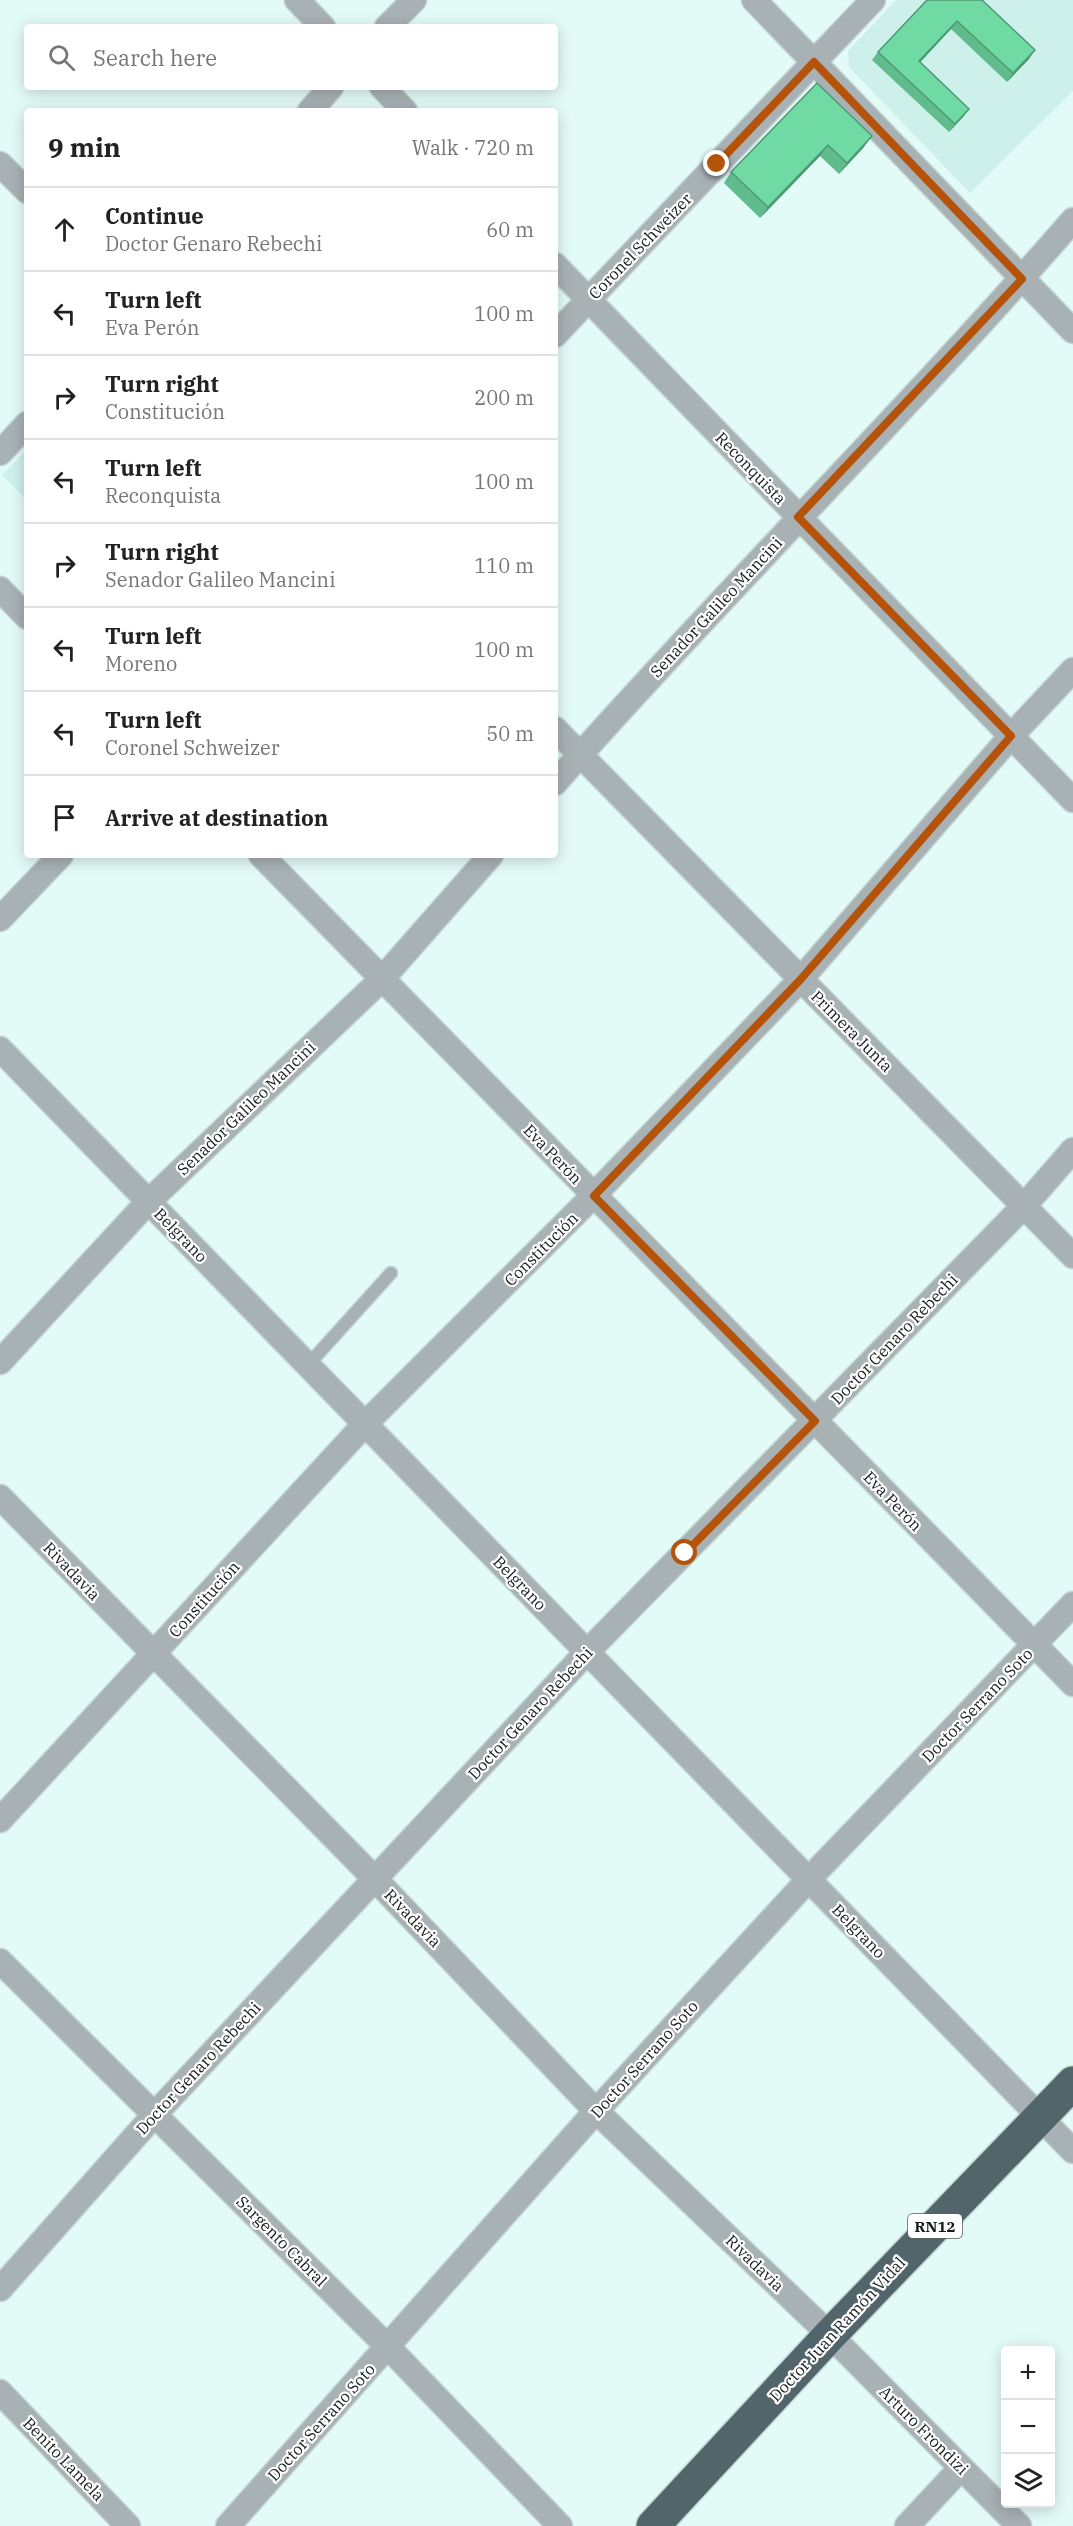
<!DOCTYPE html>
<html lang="en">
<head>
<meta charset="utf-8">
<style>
  body { margin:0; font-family:"IBM Plex Serif",serif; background:#f2f2f2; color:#222 }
  .controls { position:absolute; right:18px; bottom:18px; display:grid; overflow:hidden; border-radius:6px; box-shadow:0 3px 15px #0003 }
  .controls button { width:54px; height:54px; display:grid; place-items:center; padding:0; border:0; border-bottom:2px solid #e0e0e0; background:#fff; color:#222; font:30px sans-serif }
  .stop { position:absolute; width:18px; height:18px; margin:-14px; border:4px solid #b45309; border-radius:50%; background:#fff }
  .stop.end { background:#b45309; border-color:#fff; box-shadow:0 2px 6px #0008 }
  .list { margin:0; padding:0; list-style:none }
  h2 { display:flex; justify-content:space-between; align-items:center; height:78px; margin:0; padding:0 24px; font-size:26px }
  h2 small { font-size:20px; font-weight:400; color:#767676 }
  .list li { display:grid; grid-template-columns:39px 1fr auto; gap:18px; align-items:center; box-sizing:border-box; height:84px; padding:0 24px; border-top:2px solid #e0e0e0 }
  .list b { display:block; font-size:22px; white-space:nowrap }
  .list p { margin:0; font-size:20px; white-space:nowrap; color:#767676 }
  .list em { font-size:20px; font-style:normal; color:#767676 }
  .icon { flex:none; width:33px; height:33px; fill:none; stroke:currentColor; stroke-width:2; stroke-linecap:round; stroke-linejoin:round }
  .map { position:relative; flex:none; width:1073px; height:2526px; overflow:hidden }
  .search { position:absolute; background:#fff; box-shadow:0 3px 15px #0003; left:24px; top:24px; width:534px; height:66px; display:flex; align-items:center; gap:15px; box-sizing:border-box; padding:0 21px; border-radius:6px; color:#767676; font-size:22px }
  .panel { position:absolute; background:#fff; box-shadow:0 3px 15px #0003; left:24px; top:108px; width:534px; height:750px; border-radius:6px }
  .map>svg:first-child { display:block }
  .built { fill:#cef0eb }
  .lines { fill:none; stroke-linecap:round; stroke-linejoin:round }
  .lane-casing { stroke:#c2d7d4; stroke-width:15 }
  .street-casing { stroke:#c2d7d4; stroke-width:27 }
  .highway-casing { stroke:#c2d7d4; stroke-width:36 }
  .lane { stroke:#a8b1b4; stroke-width:12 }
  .street { stroke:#a8b1b4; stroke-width:24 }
  .highway { stroke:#51656a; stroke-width:33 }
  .wall { fill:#60bb8d }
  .shaded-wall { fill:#4e9973 }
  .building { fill:#70daa4; stroke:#4e9973; stroke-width:1.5 }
  .route { stroke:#b45309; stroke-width:8 }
  .labels { text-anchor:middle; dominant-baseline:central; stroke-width:4.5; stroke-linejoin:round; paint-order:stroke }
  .shield { fill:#fff; stroke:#5a605f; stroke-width:1.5 }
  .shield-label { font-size:15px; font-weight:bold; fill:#131c1b }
  .street-label { font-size:16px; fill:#131c1b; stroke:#fff }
</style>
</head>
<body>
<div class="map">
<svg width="1073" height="2526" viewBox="0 0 1073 2526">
  <rect width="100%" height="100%" fill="#e3fbf7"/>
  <g class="built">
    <polygon points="896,0 1073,0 1073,91 970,193 849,67 848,51"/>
    <polygon points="27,449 27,500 2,475"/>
  </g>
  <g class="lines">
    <g class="lane-casing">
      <polyline id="lane" points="308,1365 391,1273"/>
    </g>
    <g class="street-casing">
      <g id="street">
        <polyline points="297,0 323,27"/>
        <polyline points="754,0 1073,331"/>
        <polyline points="387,27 414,0"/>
        <polyline points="382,87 405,111"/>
        <polyline points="310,111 331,87"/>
        <polyline points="0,164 27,191"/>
        <polyline points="555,265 1073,800"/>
        <polyline points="555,335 873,0"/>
        <polyline points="0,453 27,424"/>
        <polyline points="0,589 27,617"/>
        <polyline points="555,729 1073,1256"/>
        <path d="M555 783C724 592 906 412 1073 220"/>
        <polyline points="261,855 1073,1684"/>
        <polyline points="0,919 61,855"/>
        <polyline points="0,1049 1073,2151"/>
        <polyline points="0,1362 148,1202 382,979 491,855"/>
        <polyline points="0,1497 375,1879 596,2111 830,2335 1019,2526"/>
        <polyline points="0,1820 365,1424 594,1195 801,979 1011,736 1073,670"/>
        <polyline points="0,1961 388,2347 560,2526"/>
        <polyline points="0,2289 155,2114 587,1652 1024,1206 1073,1150"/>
        <polyline points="0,2392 128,2526"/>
        <polyline points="228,2526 596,2111 809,1879 1073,1604"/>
        <polyline points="907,2526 961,2468"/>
      </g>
    </g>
    <g class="highway-casing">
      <polyline id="highway" points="653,2526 830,2335 1073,2083"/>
    </g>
    <use href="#lane" class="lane"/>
    <use href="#street" class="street"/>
    <use href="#highway" class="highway"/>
  </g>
  <g class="wall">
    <polygon points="927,0 984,0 983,1 1029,59 1007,82 951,29 920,62 969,109 963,117 949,132 872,60 878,52"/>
    <polygon points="817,83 864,147 839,174 820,156 760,218 724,183 731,172"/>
  </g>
  <g class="shaded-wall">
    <polygon points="957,21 951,29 913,70 919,61"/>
    <polygon points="1035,50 1029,59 1007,82 1013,73"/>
    <polygon points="969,109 963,117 949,132 955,124"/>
    <polygon points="872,136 864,147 839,174 847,163"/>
    <polygon points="828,145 820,156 760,218 768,207"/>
  </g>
  <g class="building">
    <polygon points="927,0 982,0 1035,50 1013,73 957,21 919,61 969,109 955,124 878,52"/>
    <polygon points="817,83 872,136 847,163 828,145 768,207 731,172"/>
  </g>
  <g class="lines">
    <polyline class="route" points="685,1553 815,1421 594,1196 801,979 1011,736 798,517 1022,279 814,62 717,164"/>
  </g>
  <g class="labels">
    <rect class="shield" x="908" y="2214" width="54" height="24" rx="4.5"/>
    <g class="shield-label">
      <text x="935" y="2226">RN12</text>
    </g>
    <g class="street-label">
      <text transform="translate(640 246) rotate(-46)">Coronel Schweizer</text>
      <text transform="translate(751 468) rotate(46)">Reconquista</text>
      <text transform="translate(716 607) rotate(-47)">Senador Galileo Mancini</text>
      <text transform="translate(852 1031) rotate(45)">Primera Junta</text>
      <text transform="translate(246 1108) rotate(-44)">Senador Galileo Mancini</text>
      <text transform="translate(553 1154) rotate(46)">Eva Perón</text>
      <text transform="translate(181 1235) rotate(46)">Belgrano</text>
      <text transform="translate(541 1249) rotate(-45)">Constitución</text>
      <text transform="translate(894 1339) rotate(-46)">Doctor Genaro Rebechi</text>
      <text transform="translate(893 1501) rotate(46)">Eva Perón</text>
      <text transform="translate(72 1571) rotate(46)">Rivadavia</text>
      <text transform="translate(520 1583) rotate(46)">Belgrano</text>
      <text transform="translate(204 1599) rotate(-48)">Constitución</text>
      <text transform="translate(977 1705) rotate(-46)">Doctor Serrano Soto</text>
      <text transform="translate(530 1713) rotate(-47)">Doctor Genaro Rebechi</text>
      <text transform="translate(413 1918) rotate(46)">Rivadavia</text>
      <text transform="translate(859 1931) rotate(46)">Belgrano</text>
      <text transform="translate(644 2059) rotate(-48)">Doctor Serrano Soto</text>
      <text transform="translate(198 2068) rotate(-47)">Doctor Genaro Rebechi</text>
      <text transform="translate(282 2241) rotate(45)">Sargento Cabral</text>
      <text transform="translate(755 2263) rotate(44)">Rivadavia</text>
      <text transform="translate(837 2329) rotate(-47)">Doctor Juan Ramón Vidal</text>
      <text transform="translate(321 2422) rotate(-48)">Doctor Serrano Soto</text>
      <text transform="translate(924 2430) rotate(45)">Arturo Frondizi</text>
      <text transform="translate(64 2459) rotate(46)">Benito Lamela</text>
    </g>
  </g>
</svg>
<div class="controls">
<button>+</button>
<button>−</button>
<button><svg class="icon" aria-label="layers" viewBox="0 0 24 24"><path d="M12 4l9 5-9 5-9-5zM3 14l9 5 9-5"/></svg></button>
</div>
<div class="stop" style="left:685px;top:1553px"></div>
<div class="stop end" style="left:717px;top:164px"></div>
<div class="search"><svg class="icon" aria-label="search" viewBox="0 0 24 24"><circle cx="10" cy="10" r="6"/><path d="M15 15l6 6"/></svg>Search here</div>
<section class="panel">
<h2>9 min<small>Walk · 720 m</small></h2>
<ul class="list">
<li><svg class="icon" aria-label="ahead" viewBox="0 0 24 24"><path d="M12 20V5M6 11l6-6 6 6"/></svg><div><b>Continue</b><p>Doctor Genaro Rebechi</p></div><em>60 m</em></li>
<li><svg class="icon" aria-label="left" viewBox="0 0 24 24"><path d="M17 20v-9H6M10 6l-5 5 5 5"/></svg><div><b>Turn left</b><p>Eva Perón</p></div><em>100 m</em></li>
<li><svg class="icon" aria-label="right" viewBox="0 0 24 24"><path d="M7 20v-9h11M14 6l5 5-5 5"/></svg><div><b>Turn right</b><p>Constitución</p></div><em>200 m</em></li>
<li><svg class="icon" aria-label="left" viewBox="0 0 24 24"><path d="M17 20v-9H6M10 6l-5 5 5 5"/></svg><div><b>Turn left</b><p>Reconquista</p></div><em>100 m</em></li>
<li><svg class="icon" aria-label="right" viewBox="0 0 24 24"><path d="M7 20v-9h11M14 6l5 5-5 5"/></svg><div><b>Turn right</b><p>Senador Galileo Mancini</p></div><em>110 m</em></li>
<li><svg class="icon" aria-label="left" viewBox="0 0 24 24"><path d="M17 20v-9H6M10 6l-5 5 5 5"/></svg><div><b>Turn left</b><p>Moreno</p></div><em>100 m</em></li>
<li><svg class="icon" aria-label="left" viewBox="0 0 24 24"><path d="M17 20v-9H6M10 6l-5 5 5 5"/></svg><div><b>Turn left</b><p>Coronel Schweizer</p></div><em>50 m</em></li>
<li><svg class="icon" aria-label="arrive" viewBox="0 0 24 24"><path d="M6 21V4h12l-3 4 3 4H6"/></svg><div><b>Arrive at destination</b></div></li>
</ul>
</section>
</div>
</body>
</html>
